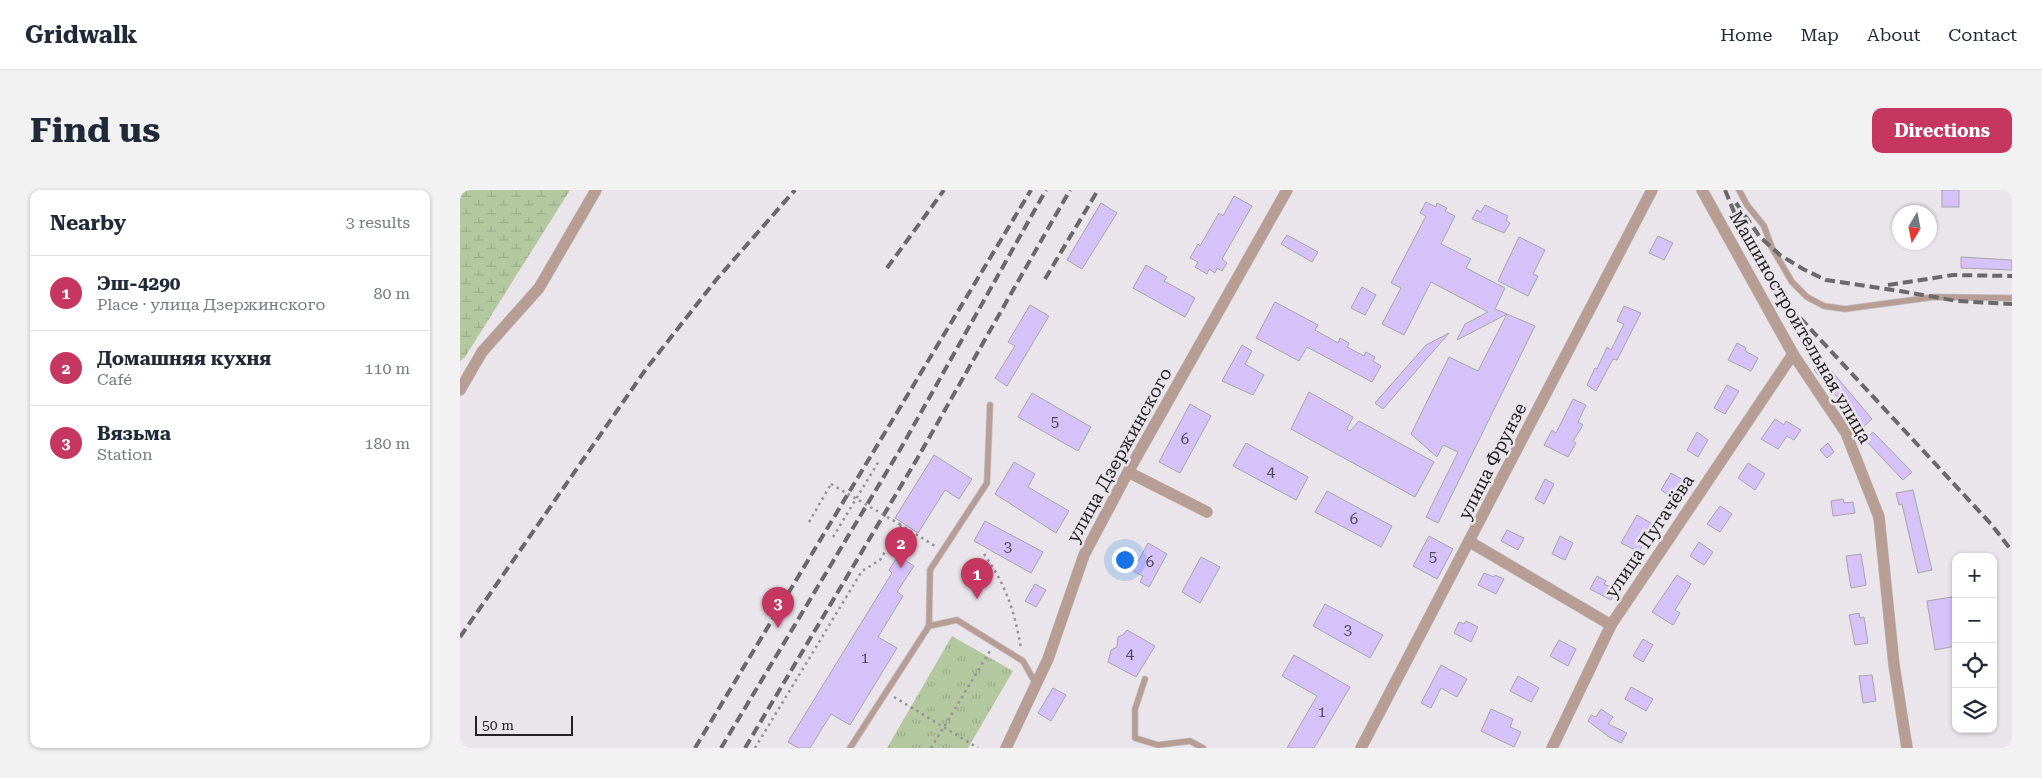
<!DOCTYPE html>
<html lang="en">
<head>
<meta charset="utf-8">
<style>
  body { margin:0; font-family:"Roboto Serif",serif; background:#f2f2f3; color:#1f2937 }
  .controls { position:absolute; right:15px; bottom:15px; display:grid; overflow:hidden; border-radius:10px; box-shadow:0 1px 4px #0004 }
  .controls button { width:45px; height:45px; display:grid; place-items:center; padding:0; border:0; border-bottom:1px solid #e0e1e3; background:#fff; color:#1f2937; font:25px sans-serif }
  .compass { position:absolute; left:1432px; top:15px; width:45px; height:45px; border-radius:50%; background:#fff; box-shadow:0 1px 4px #0004; rotate:190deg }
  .scale { position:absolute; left:15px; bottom:12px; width:98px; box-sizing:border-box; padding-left:5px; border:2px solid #232123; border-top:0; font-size:14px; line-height:18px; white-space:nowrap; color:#232123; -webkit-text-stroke:4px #e9e5ea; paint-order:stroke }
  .you { position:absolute; left:664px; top:369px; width:18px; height:18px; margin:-12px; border:4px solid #fff; border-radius:50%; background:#1a73e8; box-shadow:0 0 0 8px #1a73e833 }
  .badge { display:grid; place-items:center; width:32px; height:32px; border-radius:50%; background:#c53761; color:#fff; font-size:16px; font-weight:700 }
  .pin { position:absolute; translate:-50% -41px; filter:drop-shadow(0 1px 2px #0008) }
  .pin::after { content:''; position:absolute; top:26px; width:18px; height:15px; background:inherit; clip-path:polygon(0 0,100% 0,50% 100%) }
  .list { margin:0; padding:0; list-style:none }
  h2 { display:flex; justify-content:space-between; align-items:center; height:65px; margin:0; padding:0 20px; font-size:21px }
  h2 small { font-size:16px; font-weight:400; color:#747a83 }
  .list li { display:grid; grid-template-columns:32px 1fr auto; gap:15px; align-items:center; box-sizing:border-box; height:75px; padding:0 20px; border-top:1px solid #e0e1e3 }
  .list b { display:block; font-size:19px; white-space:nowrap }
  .list p { margin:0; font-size:16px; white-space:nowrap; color:#747a83 }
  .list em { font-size:16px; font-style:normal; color:#747a83 }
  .icon { flex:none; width:28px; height:28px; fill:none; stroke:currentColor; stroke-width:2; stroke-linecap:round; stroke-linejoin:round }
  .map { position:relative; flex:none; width:1552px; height:558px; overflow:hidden; border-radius:10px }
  header { display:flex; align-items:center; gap:30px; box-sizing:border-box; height:70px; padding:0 25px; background:#fff; border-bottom:1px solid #e0e1e3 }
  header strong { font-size:24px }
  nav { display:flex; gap:28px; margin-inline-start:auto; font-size:18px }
  .intro { display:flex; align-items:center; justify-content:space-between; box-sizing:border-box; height:120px; padding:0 30px }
  h1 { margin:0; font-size:35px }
  .button { padding:12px 22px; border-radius:10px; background:#c53761; color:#fff; font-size:18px; font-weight:700 }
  main { display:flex; gap:30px; padding:0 30px }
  aside { flex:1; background:#fff; border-radius:10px; box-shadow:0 1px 4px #0004 }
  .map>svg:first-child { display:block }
  .grass { fill:url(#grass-tufts) }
  .wetland { fill:url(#wetland-marsh) }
  .building { fill:#d5c2f9; stroke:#a7a5aa }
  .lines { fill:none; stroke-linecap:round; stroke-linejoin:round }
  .lane-casing { stroke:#c5c2c6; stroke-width:7 }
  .street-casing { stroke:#c5c2c6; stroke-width:12 }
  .path { stroke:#959296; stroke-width:2.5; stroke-dasharray:2.5 4; stroke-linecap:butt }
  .lane { stroke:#b89d94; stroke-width:5.5 }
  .street { stroke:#b89d94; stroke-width:11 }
  .rail { stroke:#6a686b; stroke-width:4; stroke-dasharray:10 5; stroke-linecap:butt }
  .path-bridge { stroke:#959296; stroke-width:2.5; stroke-dasharray:2.5 4; stroke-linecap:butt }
  .labels { text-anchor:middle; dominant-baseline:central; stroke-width:5; stroke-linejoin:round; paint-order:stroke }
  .number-label { font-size:15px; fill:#504958 }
  .street-label { font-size:18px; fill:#232123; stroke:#e9e5ea }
</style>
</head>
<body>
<header>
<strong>Gridwalk</strong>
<nav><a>Home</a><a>Map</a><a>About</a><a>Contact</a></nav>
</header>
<div class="intro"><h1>Find us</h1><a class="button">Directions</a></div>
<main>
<aside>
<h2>Nearby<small>3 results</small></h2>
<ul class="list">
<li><span class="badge">1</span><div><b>Эш-4290</b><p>Place · улица Дзержинского</p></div><em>80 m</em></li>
<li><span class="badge">2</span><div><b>Домашняя кухня</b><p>Café</p></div><em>110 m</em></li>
<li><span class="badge">3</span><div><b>Вязьма</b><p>Station</p></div><em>180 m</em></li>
</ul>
</aside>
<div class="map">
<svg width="1552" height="558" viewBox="0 0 1552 558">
  <defs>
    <pattern id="grass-tufts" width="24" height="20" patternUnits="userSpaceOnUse" patternTransform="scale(1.25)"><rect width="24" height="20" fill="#b4c8a0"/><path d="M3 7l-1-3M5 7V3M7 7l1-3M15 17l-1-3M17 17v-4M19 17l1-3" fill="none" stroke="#9aac8a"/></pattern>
    <pattern id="wetland-marsh" width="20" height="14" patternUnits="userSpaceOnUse" patternTransform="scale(1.25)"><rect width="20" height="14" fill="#b4c8a0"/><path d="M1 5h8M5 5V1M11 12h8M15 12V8" fill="none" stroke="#9aac8a"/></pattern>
  </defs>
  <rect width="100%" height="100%" fill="#e9e5ea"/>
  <polygon class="grass" points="492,446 553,481 508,558 427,558"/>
  <polygon class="wetland" points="0,0 110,0 5,167 0,171"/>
  <g class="building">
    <rect x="1482" y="0" width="17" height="17"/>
    <polygon points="774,6 792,16 762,69 767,73 762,81 757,78 755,83 749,79 747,84 735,77 738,72 730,68 738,54 740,56 759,23 763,26"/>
    <polygon points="966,12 976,17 977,13 987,18 985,21 995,26 981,54 1011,69 1006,78 1045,98 1035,119 1047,124 997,150 1005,134 1028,122 971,92 944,145 922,134 941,98 931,93 966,26 960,23"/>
    <polygon points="641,13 657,23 622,79 607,70"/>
    <polygon points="1025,15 1048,26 1046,30 1050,33 1044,43 1012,29 1017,20 1021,22"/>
    <polygon points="827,45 858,62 852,72 821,54"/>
    <polygon points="1198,46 1213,53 1204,70 1189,63"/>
    <polygon points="1059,47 1085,60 1073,84 1078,86 1068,106 1038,91"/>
    <polygon points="1501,67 1552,70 1552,80 1501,78"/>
    <polygon points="686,75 707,87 704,91 735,108 725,127 673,98"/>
    <polygon points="902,97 916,105 905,125 891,118"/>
    <polygon points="815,112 858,135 855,140 878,153 880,148 889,153 887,157 904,166 906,162 915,167 913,171 921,176 912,192 847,157 839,171 796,148"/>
    <polygon points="570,115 589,126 547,196 535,188 555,156 548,152"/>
    <polygon points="1164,116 1181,123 1157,170 1153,169 1136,201 1127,195 1135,178 1137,179 1147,157 1151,160 1164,134 1157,131"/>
    <polygon points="1047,124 1075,136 978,333 966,327 998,262 983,255 977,267 951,244 989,167 1018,181"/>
    <polygon points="989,143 923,219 915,213 966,155"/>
    <polygon points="1277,153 1286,158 1285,161 1298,168 1291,181 1268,170"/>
    <polygon points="782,155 792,161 785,174 804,185 793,205 762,191"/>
    <polygon points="1364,172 1412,229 1403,237 1354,180"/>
    <polygon points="1267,195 1279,201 1265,224 1254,218"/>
    <polygon points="849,202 893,227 887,239 890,241 899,231 974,272 955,307 831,239"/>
    <polygon points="572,203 631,237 618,261 558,227"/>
    <polygon points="1113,209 1126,215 1118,232 1123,235 1113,251 1116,253 1108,267 1084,255 1092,240 1096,243"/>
    <polygon points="730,214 751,226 720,283 699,272"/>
    <polygon points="1315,229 1324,235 1326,231 1341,240 1334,250 1327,246 1318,259 1301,249"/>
    <polygon points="1237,242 1248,250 1238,267 1227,260"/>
    <polygon points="1413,242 1452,282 1443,290 1405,250"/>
    <polygon points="786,253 848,287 836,310 773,276"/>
    <polygon points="1368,253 1374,262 1367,268 1360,260"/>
    <polygon points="474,265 512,289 499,309 485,300 458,343 435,328"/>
    <polygon points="554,272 575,284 568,297 609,321 596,343 535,304"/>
    <polygon points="1288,273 1305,284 1295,300 1278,288"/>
    <polygon points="1211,283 1223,290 1212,307 1201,300"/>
    <polygon points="1085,289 1094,294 1084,314 1075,309"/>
    <polygon points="1453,300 1472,380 1458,383 1442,314 1439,315 1436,303"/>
    <polygon points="867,301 932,336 921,357 855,322"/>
    <polygon points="1383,309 1384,313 1393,312 1395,323 1373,326 1371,311"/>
    <polygon points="1260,316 1272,324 1260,342 1247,334"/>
    <polygon points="1177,325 1194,335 1179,362 1161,353"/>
    <polygon points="525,331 583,362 571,383 514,351"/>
    <polygon points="1047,340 1064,348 1058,360 1041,351"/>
    <polygon points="969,346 993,359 977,389 953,376"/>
    <polygon points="1100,346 1113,353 1105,370 1092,364"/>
    <polygon points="1239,352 1253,362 1244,375 1230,366"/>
    <polygon points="688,353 707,364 689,397 680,392 683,386 673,381"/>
    <polygon points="1401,364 1406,395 1391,398 1386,366"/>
    <polygon points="438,366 454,376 437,402 443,406 418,447 437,458 390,535 371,524 350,558 338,558 328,552 432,383 429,380"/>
    <polygon points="741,367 760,377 740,413 722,402"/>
    <polygon points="1024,383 1034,387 1035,385 1044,389 1036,404 1018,395"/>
    <polygon points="1217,385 1231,394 1215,420 1220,423 1213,435 1192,422"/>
    <polygon points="1137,386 1146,391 1144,394 1156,400 1151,410 1130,399"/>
    <polygon points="575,394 586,400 576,417 565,411"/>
    <polygon points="1492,407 1496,426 1496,456 1475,460 1467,411"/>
    <polygon points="865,414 923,445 910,468 853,436"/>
    <polygon points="1399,423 1400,428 1404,427 1408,453 1395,455 1389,425"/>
    <polygon points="1006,431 1018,437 1011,452 994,443 999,432 1004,434"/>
    <polygon points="667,440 695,456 676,487 648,472 651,460 657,457 658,447 663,445"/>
    <polygon points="1183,449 1193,455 1183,472 1173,466"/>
    <polygon points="1099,450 1116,459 1108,476 1090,466"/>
    <polygon points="834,465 890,497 854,558 827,558 857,506 822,486"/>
    <polygon points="981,475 1007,489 997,507 981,498 971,518 961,513"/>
    <polygon points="1412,485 1416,511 1403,513 1399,486"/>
    <polygon points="1058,486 1079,498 1071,512 1050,501"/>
    <polygon points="1171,497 1193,509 1186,521 1165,509"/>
    <polygon points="593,498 606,505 591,531 578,523"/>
    <polygon points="1031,519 1053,529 1050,537 1061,542 1054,557 1021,541"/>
    <polygon points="1141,519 1153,527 1148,534 1167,543 1161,553 1149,547 1128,531 1131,525 1136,527"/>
  </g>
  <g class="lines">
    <g class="lane-casing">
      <g id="lane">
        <polyline points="1279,0 1287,15 1304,36 1312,58 1332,92 1347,107 1364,116 1385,119 1474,107 1552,108"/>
        <polyline points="469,436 470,380 527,293 530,215"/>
        <polyline points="685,489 675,519 675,548 698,555 730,551 743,558"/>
        <polyline points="390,558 469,436 497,430 563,471 576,494"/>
      </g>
    </g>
    <g class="street-casing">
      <g id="street">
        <polyline points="1242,0 1333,164 1386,243 1419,327 1434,475 1447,558"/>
        <polyline points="0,200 22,162 79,98 136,0"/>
        <polyline points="668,282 747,322"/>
        <polyline points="1010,352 1151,435"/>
        <polyline points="546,558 588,469 624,365 668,282 827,0"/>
        <polyline points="901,558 1192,0"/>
        <polyline points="1092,558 1151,435 1333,164"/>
      </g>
    </g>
    <g class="path">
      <polyline points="349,332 371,294"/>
      <polyline points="373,347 419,271"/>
      <path d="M524 364C546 395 555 422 561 459"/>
      <polyline points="434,507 518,558"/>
      <polyline points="295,558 402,381 420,370 441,335 475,356"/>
      <polyline points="471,558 530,461"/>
    </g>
    <use href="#lane" class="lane"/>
    <use href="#street" class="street"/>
    <g class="rail">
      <polyline points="1265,0 1288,56 1318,104 1531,334 1552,361"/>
      <polyline points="1276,13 1300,47 1320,65 1343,79 1366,90 1440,101 1497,111 1552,114"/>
      <polyline points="427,78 484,0"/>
      <polyline points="585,89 638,0"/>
      <polyline points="1428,95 1493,85 1552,86"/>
      <polyline points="0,447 186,179 256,90 335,0"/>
      <polyline points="235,558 571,0"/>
      <polyline points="261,558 441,258 586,0"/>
      <polyline points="285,558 457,269 610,0"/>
    </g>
    <polyline class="path-bridge" points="371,294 441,335"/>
  </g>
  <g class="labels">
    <g class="number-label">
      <text x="595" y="232">5</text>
      <text x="725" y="249">6</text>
      <text x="811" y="282">4</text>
      <text x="894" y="329">6</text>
      <text x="548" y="357">3</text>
      <text x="973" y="367">5</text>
      <text x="690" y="372">6</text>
      <text x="888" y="440">3</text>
      <text x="670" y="464">4</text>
      <text x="405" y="468">1</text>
      <text x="862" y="522">1</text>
    </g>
    <g class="street-label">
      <text transform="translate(1341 137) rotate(60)">Машиностроительная улица</text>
      <text transform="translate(659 265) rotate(-61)">улица Дзержинского</text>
      <text transform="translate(1032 271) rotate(-63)">улица Фрунзе</text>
      <text transform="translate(1189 346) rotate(-56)">улица Пугачёва</text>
    </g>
  </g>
</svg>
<div class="controls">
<button>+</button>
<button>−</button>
<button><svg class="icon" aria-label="locate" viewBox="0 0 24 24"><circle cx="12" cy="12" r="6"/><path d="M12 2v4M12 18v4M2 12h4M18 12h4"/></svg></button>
<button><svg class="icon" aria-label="layers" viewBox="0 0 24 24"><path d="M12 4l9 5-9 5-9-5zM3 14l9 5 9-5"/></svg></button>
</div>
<svg class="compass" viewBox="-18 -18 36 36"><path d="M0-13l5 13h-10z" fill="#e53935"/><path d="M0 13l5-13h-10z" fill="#747a83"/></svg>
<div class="scale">50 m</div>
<div class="you"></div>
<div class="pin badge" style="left:517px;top:409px">1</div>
<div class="pin badge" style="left:441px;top:378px">2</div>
<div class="pin badge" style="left:318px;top:438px">3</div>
</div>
</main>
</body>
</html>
